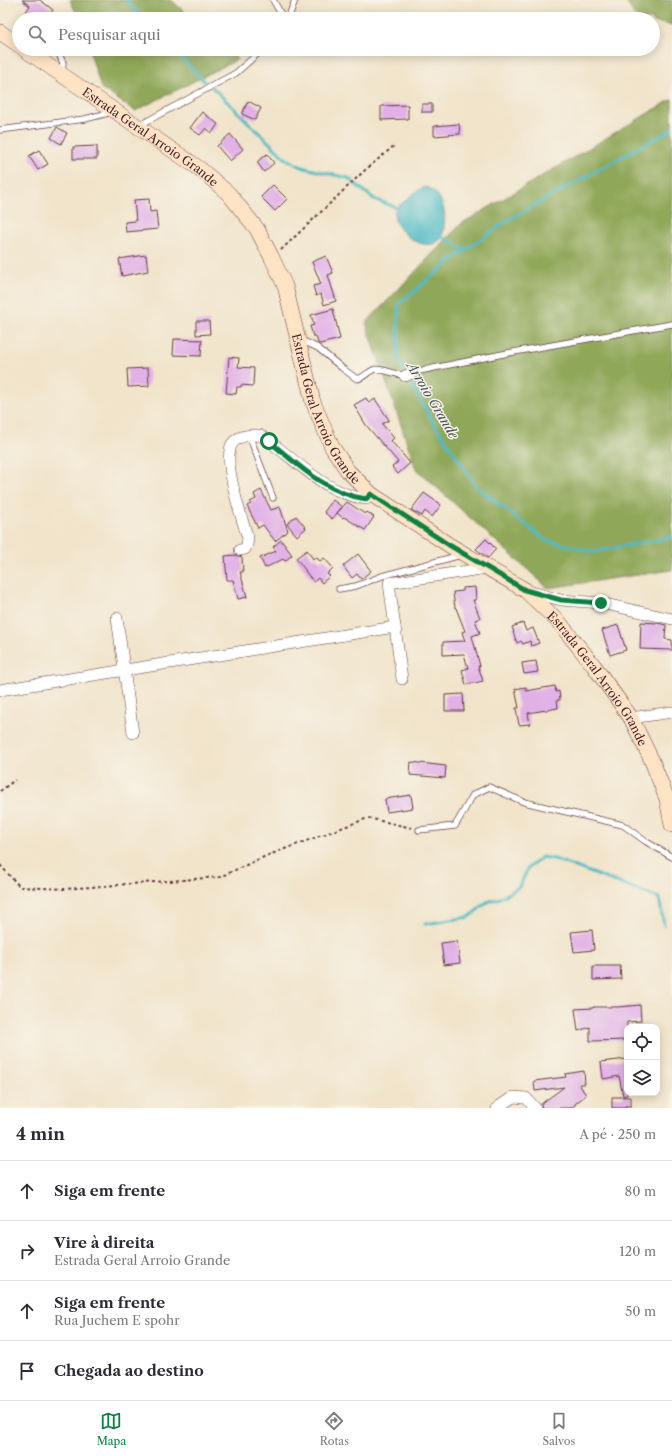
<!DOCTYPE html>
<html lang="pt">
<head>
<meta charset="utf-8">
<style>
  body { margin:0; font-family:"Libre Caslon Text",serif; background:#f2f2f3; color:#2b2b33 }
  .controls { position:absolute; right:12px; bottom:12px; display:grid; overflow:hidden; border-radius:8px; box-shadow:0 2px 10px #0003 }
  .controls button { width:36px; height:36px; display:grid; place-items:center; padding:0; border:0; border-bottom:1px solid #e1e1e2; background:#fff; color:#2b2b33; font:20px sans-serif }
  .stop { position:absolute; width:12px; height:12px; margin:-9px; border:3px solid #0b8043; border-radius:50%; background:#fff }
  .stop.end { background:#0b8043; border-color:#fff; box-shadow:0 1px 4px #0008 }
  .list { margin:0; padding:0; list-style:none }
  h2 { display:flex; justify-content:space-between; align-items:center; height:52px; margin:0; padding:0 16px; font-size:17px }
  h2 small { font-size:13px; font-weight:400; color:#7c7c81 }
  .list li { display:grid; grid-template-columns:26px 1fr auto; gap:12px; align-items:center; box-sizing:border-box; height:60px; padding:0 16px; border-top:1px solid #e1e1e2 }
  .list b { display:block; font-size:15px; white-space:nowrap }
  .list p { margin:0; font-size:13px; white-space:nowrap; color:#7c7c81 }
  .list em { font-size:13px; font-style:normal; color:#7c7c81 }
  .icon { flex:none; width:22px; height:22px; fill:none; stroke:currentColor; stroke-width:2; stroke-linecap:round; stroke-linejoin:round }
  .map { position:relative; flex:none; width:672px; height:1108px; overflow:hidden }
  .search { position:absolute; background:#fff; box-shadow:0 2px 10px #0003; left:12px; right:12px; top:12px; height:44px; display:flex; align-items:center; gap:10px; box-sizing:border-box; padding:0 14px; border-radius:22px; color:#7c7c81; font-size:15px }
  .sheet { height:292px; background:#fff }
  nav { display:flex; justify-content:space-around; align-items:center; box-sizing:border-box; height:56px; border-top:1px solid #e1e1e2; background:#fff; font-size:11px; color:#7c7c81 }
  nav a { display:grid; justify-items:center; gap:2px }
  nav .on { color:#0b8043 }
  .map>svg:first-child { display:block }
  .forest { fill:#8fa759; stroke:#6c6342 }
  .water { fill:#4cbac6; stroke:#4b6c78 }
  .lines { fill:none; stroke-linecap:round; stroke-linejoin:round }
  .stream { stroke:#4cbac6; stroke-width:3 }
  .building { fill:#e1b0e7 }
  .service-casing { stroke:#633d43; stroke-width:7 }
  .minor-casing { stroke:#633d43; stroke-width:12 }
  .secondary-casing { stroke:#633d43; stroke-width:16 }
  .path { stroke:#633d43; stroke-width:2; stroke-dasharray:3 3; stroke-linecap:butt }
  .service { stroke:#fff; stroke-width:5.5 }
  .minor { stroke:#fff; stroke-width:11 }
  .secondary { stroke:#fee4c5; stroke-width:15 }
  .route { stroke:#0b8043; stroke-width:5 }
  .labels { text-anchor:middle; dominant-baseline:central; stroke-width:3; stroke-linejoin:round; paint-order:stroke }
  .street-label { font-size:12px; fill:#4a1f2b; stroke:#f7f3e8 }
  .water-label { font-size:13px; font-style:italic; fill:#4b5561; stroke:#f7f3e8 }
</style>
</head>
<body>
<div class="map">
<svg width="672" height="1108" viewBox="0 0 672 1108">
  <rect width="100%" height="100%" fill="#f7f3e8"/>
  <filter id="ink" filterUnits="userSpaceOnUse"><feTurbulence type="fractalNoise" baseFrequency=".025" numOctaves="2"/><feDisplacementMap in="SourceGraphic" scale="8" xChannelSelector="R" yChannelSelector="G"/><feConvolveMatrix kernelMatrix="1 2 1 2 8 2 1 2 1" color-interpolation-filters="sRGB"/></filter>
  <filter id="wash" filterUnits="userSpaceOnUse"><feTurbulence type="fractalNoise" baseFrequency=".012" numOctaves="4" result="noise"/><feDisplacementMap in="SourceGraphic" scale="16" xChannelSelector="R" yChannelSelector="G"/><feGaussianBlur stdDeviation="0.9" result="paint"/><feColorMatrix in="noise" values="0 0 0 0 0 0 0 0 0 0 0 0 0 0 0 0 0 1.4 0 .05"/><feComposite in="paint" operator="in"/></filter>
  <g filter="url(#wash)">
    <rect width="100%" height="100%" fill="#f1e4ca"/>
    <g class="forest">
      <polygon points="70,0 171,0 193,19 79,19"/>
      <polygon points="625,0 672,0 672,25 653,22 653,19 637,19"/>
      <polygon points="89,49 227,49 238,59 135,111 101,88"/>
      <polygon points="672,99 672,570 548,588 416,469 366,323 461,224"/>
    </g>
    <path class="water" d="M427 187C446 196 447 218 442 237 440 240 436 244 432 244 417 248 390 227 395 211 397 206 403 203 406 200 413 194 418 189 427 187Z"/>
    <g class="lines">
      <g class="stream">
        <polyline points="126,0 144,19"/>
        <polyline points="173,49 204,81"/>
        <polyline points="212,87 285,158 297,165 305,168 348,178 374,199 397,208"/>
        <polyline points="442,237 466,250"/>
        <polyline points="405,373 398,359 399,304 453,259 510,219 672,129"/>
        <polyline points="408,378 430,417 476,486 545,540 593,552 672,537"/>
        <polyline points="425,924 469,917 487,902 500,898 519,887 528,868 542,857 554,859 659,898 664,925"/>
      </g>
    </g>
    <g id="blocks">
      <g class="building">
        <polygon points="22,0 40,0 53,10 48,17 42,13 37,19 26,11 30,6"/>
        <polygon points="248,101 261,108 255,120 242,114"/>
        <rect x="422" y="104" width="10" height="8"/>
        <polygon points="408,105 408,119 381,120 381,106"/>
        <polygon points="202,112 218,124 212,133 206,128 200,135 190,128"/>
        <polygon points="459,124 460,134 434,136 434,126"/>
        <polygon points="57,127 67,133 61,144 51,138"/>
        <polygon points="230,134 243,149 230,161 217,146"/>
        <polygon points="97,146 97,159 73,159 73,147"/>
        <polygon points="39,150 48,164 38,170 29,156"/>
        <polygon points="267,154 274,163 264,172 257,162"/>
        <polygon points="273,185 287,199 275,211 261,197"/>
        <polygon points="149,199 150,212 156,211 158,229 126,232 125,222 136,221 134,200"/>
        <polygon points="146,255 148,271 122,276 119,259"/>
        <polygon points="326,256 333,273 328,275 336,301 324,305 321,294 316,296 313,286 321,284 312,262"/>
        <polygon points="333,309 340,339 320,344 318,343 316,336 313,336 310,326 314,325 311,315"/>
        <polygon points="196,321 209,321 210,334 196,335"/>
        <polygon points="174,339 202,340 201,356 173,355"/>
        <polygon points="229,357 239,358 238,367 254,368 253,386 241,385 241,387 237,387 236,394 226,393"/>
        <polygon points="148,368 149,386 128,387 127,369"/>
        <polygon points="366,398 369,403 375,399 389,420 382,424 394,438 391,441 410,463 398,474 392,467 398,462 366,425 354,405"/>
        <polygon points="261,490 271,510 280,507 288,531 275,541 263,525 258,528 247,506 251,504 250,502 256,499 254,494"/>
        <polygon points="424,493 441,505 432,517 425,511 422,516 411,510"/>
        <polygon points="333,500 342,507 332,519 324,512"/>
        <polygon points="347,502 365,514 367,512 374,517 365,530 344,517 343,518 337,513"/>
        <polygon points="296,516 306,528 297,536 287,524"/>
        <polygon points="486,539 496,549 488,558 476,549"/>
        <polygon points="281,540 292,555 285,561 283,559 265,568 260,558 276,551 273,547"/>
        <polygon points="307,550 313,559 316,557 320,561 324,558 333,568 327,574 330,576 322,583 318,578 314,582 305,571 306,571 296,558"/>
        <polygon points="358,554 371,571 361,579 357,574 352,578 343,566"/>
        <polygon points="235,555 242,557 243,572 240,572 247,597 238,599 233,580 227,580 225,556"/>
        <polygon points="475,587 476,600 473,600 480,618 475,620 480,633 472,636 480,666 478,666 483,681 466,685 462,670 468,668 464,654 443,655 443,642 465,641 462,632 465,631 456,608 455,608 453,592 463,591 463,588"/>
        <polygon points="641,622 657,623 666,625 665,639 672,640 672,650 640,649"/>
        <polygon points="523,623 526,631 533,628 539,643 531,646 530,641 523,644 521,641 517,643 513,632 514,632 512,627"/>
        <polygon points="618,625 626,650 610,655 602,630"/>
        <polygon points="536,661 538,672 524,674 522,663"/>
        <polygon points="555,686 556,692 559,691 560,700 557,700 558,708 528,713 530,724 519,725 516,708 519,708 515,689 526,687 526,691"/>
        <polygon points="463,694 464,711 445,711 445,695"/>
        <polygon points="411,762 446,766 445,778 410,775"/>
        <polygon points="411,795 413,808 387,812 385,799"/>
        <polygon points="592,930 594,950 574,952 571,932"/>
        <polygon points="457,941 460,963 444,965 441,943"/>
        <polygon points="593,966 620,966 621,979 593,980"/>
        <polygon points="640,1005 641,1021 627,1022 627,1040 590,1041 590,1027 578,1031 575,1009 593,1008 593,1007 618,1007"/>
        <polygon points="627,1059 627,1095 623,1096 619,1076 603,1079 601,1062"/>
        <polygon points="584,1071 585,1084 579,1084 586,1095 575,1104 575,1105 571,1108 542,1108 541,1104 564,1087 535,1091 534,1081 566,1077 565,1074"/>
        <polygon points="612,1097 631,1097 631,1106 625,1106 625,1108 612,1108"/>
      </g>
    </g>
  </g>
  <g filter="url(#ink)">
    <use href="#blocks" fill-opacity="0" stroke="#633d43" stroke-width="1"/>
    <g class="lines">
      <g class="service-casing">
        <g id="service">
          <polyline points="273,0 284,19"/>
          <polyline points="288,19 295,0"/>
          <polyline points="57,49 63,63 62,73"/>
          <polyline points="138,126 236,73 263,49"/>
          <polyline points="0,130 85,119 112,112"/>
          <path d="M301 340 318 348 342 368 357 379C364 378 367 372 373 370 378 367 398 375 405 376"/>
          <polyline points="414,372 508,353 672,324"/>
          <polyline points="249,435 273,498"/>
          <polyline points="339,589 356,586 382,576 461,555"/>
          <polyline points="419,830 455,826 473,795 489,787 524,802 623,825 645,841 672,857"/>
        </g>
      </g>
      <g class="minor-casing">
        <g id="minor">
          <polyline points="405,376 414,372"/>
          <path d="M240 550 245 549 247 545 248 538C242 520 222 460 232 444 238 435 250 435 260 435 296 458 322 493 366 499L371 494"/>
          <polyline points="528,591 561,600 601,603 672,619"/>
          <polyline points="117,618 133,733"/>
          <polyline points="402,679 389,583 487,568"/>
          <polyline points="0,690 395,627"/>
          <polyline points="631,718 672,712"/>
          <polyline points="497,1108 513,1097 526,1098 535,1108"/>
        </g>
      </g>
      <g class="secondary-casing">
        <g id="secondary">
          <polyline points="0,32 19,45"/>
          <path id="s1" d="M24 49 200 169 229 194 257 229 272 258 285 286 313 402 332 447 348 471 371 494 449 545 525 590 558 621 594 666 631 718 652 761 667 799 672 825"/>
        </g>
      </g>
      <g class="path">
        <polyline points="281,250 364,171 394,146"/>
        <polyline points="0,791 15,780"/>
        <polyline points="0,865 20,887 65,889 220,877 266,856 368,818 412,828"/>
      </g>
      <use href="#service" class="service"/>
      <use href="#minor" class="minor"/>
      <use href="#secondary" class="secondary"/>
    </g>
  </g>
  <g class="lines" filter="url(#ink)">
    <path class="route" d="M269 441C298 465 328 494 366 499L371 494 449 545 525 590 561 600 601 603"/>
  </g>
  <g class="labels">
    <g class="street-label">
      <text stroke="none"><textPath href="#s1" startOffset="154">Estrada Geral Arroio Grande</textPath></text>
      <text stroke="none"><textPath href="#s1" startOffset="490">Estrada Geral Arroio Grande</textPath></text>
      <text stroke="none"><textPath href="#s1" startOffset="886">Estrada Geral Arroio Grande</textPath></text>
    </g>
    <g class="water-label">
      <text transform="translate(433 400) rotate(59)">Arroio Grande</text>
    </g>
  </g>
</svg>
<div class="controls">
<button><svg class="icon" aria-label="locate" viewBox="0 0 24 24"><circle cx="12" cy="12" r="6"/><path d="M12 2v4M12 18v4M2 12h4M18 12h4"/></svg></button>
<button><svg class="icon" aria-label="layers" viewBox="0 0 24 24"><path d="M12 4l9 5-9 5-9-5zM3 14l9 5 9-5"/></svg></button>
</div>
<div class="stop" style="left:269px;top:441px"></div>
<div class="stop end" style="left:601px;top:603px"></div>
<div class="search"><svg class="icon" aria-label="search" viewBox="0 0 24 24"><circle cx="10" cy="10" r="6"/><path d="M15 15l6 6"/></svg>Pesquisar aqui</div>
</div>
<section class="sheet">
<h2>4 min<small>A pé · 250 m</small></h2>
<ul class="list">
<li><svg class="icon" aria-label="ahead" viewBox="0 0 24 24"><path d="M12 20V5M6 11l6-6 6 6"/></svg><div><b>Siga em frente</b></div><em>80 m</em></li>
<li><svg class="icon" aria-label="right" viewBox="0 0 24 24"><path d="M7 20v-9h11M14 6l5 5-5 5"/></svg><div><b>Vire à direita</b><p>Estrada Geral Arroio Grande</p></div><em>120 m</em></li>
<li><svg class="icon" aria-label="ahead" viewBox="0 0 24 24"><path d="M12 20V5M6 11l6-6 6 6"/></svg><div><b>Siga em frente</b><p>Rua Juchem E spohr</p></div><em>50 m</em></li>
<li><svg class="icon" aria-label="arrive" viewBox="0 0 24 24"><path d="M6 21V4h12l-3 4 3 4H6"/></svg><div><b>Chegada ao destino</b></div></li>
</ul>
</section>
<nav>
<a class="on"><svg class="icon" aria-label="map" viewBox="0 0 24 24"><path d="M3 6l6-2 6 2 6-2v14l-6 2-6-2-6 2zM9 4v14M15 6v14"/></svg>Mapa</a>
<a><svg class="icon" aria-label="directions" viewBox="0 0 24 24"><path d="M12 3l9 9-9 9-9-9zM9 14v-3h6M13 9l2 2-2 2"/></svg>Rotas</a>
<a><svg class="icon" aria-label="saved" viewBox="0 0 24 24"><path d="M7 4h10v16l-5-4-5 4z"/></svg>Salvos</a>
</nav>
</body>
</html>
